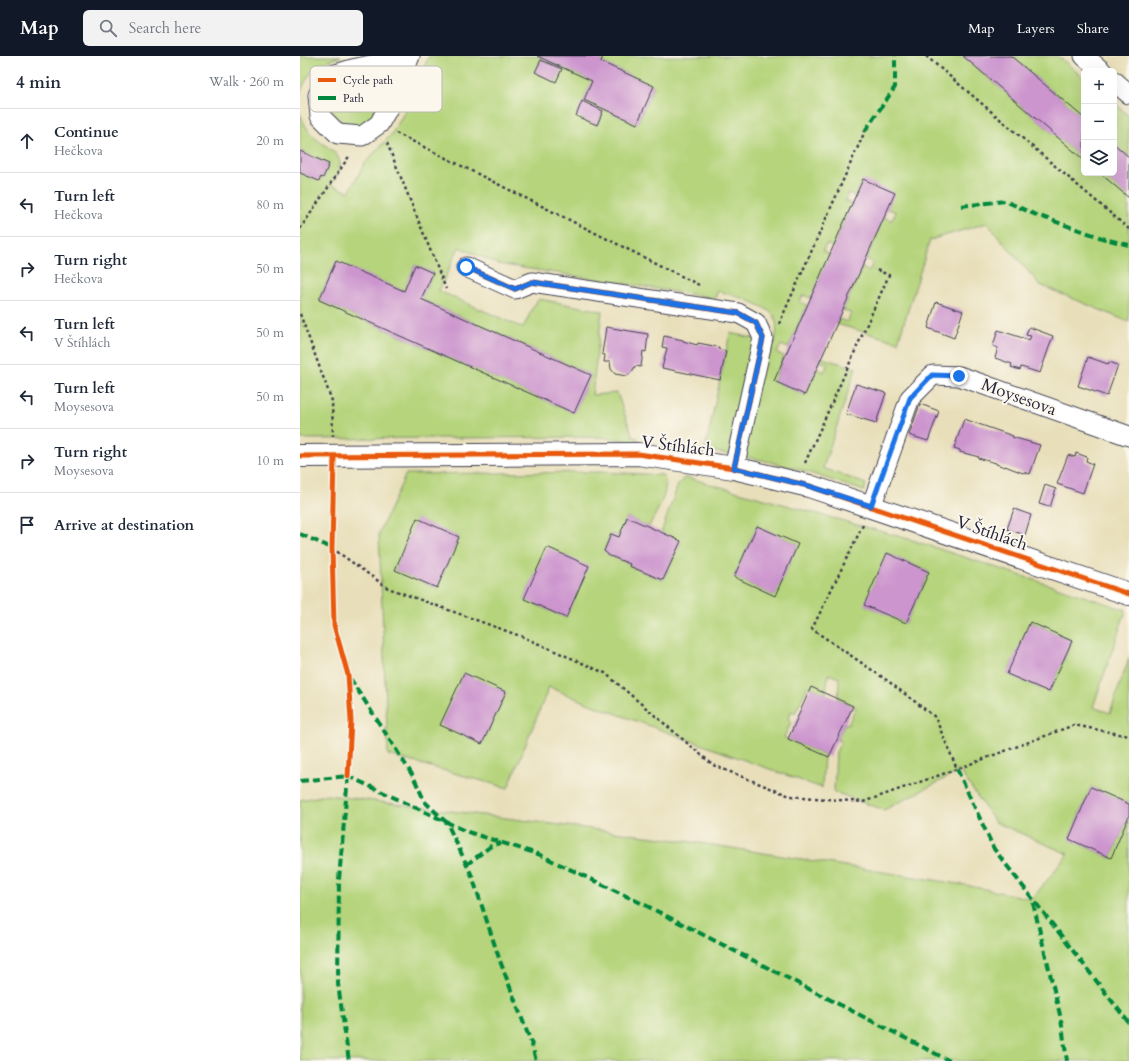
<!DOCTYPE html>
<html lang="en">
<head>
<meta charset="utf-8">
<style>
  body { margin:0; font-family:Cardo,serif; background:#f2f2f3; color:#1f2937 }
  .controls { position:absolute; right:12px; top:12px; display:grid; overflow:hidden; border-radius:6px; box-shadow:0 4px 16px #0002 }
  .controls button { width:36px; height:36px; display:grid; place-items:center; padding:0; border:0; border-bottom:1px solid #e0e1e3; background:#fff; color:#1f2937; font:20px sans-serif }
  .stop { position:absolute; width:12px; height:12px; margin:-9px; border:3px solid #1a73e8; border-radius:50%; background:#fff }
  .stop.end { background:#1a73e8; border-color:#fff; box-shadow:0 1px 4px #0008 }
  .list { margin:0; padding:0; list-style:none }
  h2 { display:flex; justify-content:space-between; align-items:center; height:52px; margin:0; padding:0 16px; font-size:17px }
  h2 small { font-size:13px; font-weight:400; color:#747a83 }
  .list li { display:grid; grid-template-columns:26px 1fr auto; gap:12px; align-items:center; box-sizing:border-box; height:64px; padding:0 16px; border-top:1px solid #e0e1e3 }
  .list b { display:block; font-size:15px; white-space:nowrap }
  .list p { margin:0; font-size:13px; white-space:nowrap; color:#747a83 }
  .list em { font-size:13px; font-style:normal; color:#747a83 }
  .icon { flex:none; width:22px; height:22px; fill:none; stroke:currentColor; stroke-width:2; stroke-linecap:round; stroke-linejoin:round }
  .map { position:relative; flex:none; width:829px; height:1005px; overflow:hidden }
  header { display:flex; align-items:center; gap:24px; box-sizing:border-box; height:56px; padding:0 20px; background:#111827; color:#fff }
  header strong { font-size:19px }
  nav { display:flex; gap:22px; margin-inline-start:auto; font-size:14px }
  .search { width:280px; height:36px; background:#f2f2f3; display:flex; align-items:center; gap:10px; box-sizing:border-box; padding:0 14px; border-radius:6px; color:#747a83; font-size:15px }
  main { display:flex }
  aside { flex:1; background:#fff }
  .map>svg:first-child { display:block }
  .green { fill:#b5d47b; stroke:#6c7b5b; fill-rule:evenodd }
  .building { fill:#cc95ce }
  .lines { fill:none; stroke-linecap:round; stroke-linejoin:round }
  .street-casing { stroke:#403e4e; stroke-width:21 }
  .secondary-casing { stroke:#403e4e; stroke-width:24 }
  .path { stroke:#403e4e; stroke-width:2.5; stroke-dasharray:3 3; stroke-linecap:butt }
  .street { stroke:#fff; stroke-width:19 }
  .secondary { stroke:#fff; stroke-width:22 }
  .quiet { stroke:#00873e; stroke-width:4; stroke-dasharray:8 4; stroke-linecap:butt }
  .cycleway-casing { stroke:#fbf7ec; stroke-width:8 }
  .cycleway { stroke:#e8590c; stroke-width:5 }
  .route { stroke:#1a73e8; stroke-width:5 }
  .labels { text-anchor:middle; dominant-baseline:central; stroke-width:4; stroke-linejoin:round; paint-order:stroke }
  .street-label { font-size:17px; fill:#22223b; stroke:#fbf7ec }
  .key { fill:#fbf7ec; stroke:#bab7b7; stroke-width:1 }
  .key-label { font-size:11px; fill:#22223b }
</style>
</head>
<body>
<header>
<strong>Map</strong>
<div class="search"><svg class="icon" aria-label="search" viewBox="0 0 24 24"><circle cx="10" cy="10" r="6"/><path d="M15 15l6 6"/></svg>Search here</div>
<nav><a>Map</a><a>Layers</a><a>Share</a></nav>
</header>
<main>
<aside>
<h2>4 min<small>Walk · 260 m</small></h2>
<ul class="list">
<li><svg class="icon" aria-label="ahead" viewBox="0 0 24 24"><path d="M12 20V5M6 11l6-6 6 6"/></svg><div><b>Continue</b><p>Hečkova</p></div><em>20 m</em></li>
<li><svg class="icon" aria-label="left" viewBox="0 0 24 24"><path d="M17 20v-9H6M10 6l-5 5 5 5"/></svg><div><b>Turn left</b><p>Hečkova</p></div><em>80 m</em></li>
<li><svg class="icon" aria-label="right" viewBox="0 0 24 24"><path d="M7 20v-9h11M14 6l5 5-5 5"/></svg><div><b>Turn right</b><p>Hečkova</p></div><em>50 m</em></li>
<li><svg class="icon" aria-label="left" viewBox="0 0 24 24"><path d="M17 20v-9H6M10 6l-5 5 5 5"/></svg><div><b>Turn left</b><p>V Štíhlách</p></div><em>50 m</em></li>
<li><svg class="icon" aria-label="left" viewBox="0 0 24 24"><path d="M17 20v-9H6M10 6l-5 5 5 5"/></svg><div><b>Turn left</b><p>Moysesova</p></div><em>50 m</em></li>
<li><svg class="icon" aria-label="right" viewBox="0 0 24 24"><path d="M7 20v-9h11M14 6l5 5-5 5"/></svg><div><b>Turn right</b><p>Moysesova</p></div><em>10 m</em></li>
<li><svg class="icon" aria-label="arrive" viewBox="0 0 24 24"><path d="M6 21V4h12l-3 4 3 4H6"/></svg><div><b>Arrive at destination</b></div></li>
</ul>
</aside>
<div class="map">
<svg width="829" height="1005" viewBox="0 0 829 1005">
  <rect width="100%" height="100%" fill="#fbf7ec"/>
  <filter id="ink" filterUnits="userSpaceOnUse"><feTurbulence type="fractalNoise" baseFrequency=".025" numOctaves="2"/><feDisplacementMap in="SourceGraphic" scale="8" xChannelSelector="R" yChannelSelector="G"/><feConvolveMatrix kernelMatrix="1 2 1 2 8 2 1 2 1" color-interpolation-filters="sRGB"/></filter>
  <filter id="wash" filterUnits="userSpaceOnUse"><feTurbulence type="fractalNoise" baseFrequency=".012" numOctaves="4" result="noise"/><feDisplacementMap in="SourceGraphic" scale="16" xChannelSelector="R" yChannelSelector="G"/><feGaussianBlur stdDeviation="0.9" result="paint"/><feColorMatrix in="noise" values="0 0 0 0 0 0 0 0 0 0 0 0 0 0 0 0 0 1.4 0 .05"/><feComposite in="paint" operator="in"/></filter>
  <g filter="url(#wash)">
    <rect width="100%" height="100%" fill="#e8dfba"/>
    <g class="green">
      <path d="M0 0H41C16 10 11 11 0 37Z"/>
      <path d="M129 0H239V1L292 25 284 44 337 68 354 30 301 6 303 0H663L784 104V117H800L829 142V266L740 229 687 167 630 184 598 286 537 268 539 263 547 266 551 257 543 254 562 212 569 215 573 207 566 203 584 161 592 164 596 156 548 137 545 145 552 148 533 191 526 188 523 195 530 199 511 242 503 239 500 246 507 249 488 292 481 289 477 297 484 300 474 325 505 339 517 313 524 316 528 308 520 305 522 302 556 312 523 412 566 428 564 435 501 414 462 404 405 394 430 277 475 287C476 279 478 270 475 262 470 249 431 239 418 235L415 242 198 208 159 191 139 235 223 272 233 251 239 243 302 255 292 339 317 337 333 381 338 382 337 386 300 381 0 383V117L22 122 29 108 0 95V57C3 66 6 72 12 79 21 89 39 94 40 108 40 116 35 123 32 129L49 136 64 108 91 79 102 61ZM241 4 262 13 256 25 235 16ZM303 55 297 69 277 60ZM36 206 104 235 115 209 133 217 121 243 291 319 274 357 19 244Z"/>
      <polygon points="711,0 758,0 784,22 784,62"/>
      <polygon points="91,14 91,18 70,65 58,70 46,70 34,65 29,58 26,34 36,21"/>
      <polygon points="814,47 829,60 829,101 814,88"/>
      <path d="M300 416 363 419C371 436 356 455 349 471L327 461 319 481 311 478 304 495 310 500 330 508 329 510 363 524 381 486 361 477 378 429 385 421 612 484 826 554 793 651 810 657 829 602V748L791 731 769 783 811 802 829 760V1005H0V744L27 739 400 787 665 829 732 843 768 798 695 766 660 715 584 754 534 736 536 696 541 685 537 684 545 667 548 669 556 651 538 643 539 622 528 618 526 638 508 630 495 657 491 655 488 663 492 665 484 681 524 699 522 732 292 649 249 631 208 732 88 699 79 477 106 418ZM117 463 159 481 137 532 95 514ZM457 470 498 488 475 540 434 521ZM247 492 266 562 224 543ZM587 497 629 516 606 567 565 549ZM731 566 772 585 749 636 707 618ZM164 618 206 636 182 688 141 669Z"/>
    </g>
    <g id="blocks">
      <g class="building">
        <polygon points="237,0 303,0 301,6 354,30 337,68 284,44 292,25"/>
        <polygon points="663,0 711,0 784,62 784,104"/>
        <polygon points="241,4 262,13 256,26 235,16"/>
        <polygon points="282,45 303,55 297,69 276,60"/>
        <polygon points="814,88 829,101 829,142 800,117 814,117"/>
        <polygon points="0,95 29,108 23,122 21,121 19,125 0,117"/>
        <polygon points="563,123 595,137 505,339 474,325"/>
        <polygon points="36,205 104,235 115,209 133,217 121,243 291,319 274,357 19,244"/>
        <polygon points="636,246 663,255 654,282 628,272"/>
        <polygon points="306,271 348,278 346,296 343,295 341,311 335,310 332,316 327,320 315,318 311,313 310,306 304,306 305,299 302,298"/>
        <polygon points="729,271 753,280 740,317 721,311 720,314 711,311 712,308 695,302 698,292 693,290 698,274 729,284 731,280 726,279"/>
        <polygon points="364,280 383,284 383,285 397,289 398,287 419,291 418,293 426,295 420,324 362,312 367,292 362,291"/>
        <polygon points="788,301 808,308 809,306 818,309 807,340 778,330"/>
        <polygon points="556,328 586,337 576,367 546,358"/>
        <polygon points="620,348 639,355 628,385 609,379"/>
        <polygon points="664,363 713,380 712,381 740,389 730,418 724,416 723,417 705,410 705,411 696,408 696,407 678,402 679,401 660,396 660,394 654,392"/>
        <polygon points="776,397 787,401 786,405 793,408 783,437 757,428 768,399 775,401"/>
        <polygon points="745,429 756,433 750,451 739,448"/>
        <polygon points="714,453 731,459 725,479 707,473"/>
        <polygon points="327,461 381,485 363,524 329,510 330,508 310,500 304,495 311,478 319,481"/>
        <polygon points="117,462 159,481 137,532 95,514"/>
        <polygon points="457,470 498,488 475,540 434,521"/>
        <polygon points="247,491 289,510 266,562 224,543"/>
        <polygon points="587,497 629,516 606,567 564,549"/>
        <polygon points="730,566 772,585 749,636 707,618"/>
        <polygon points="164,617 206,636 182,688 140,669"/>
        <polygon points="511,631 553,650 529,701 488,683"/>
        <polygon points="791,731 829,748 829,760 811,802 769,783"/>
      </g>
    </g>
  </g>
  <g filter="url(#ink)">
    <use href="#blocks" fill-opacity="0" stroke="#403e4e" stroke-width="1"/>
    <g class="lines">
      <g class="street-casing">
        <g id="street">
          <polyline points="784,0 802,15"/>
          <polyline points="109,1 52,13 29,20 18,39 20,60 38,78 62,80 79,68 92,45 110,0"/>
          <polyline points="814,25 829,38"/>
          <polyline points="166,211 215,233 232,226 438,257 456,267 463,282 434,412"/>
          <polyline points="571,451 610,342 633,319 659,320 829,380"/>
        </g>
      </g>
      <g class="secondary-casing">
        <polyline id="secondary" points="0,400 338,398 434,412 509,430 829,538"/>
      </g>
      <g class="path">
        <polyline points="626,0 829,173"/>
        <polyline points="96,77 401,230"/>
        <polyline points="87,87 146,233"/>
        <polyline points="0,173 50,99"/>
        <polyline points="0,258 32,345 33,380"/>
        <polyline points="479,268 565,75"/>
        <polyline points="505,407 589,219 574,213"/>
        <polyline points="563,469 512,573 588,625 635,661 657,713"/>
        <polyline points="32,492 88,532 223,581 305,617 413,709 490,740 563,746 657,713 774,669 829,680"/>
      </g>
      <use href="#street" class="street"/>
      <use href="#secondary" class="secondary"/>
      <g class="quiet">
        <polyline points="565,75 595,31 595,0"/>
        <polyline points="661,150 705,145 734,158 805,183 829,189"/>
        <polyline points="0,478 32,492"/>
        <polyline points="50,622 113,720 125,746 147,767 172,820 200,905 232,989 236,1005"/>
        <polyline points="657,713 694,793 829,967"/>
        <polyline points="48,720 39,823 38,928 49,1005"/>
        <polyline points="0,725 48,720 168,776 238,798 343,848 650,1005"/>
        <polyline points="166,809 191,790 201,787"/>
        <polyline points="733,847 761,963 767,1005"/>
      </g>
      <g class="cycleway-casing">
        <g id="cycleway">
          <polyline points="166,211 215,233 232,226 438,257 456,267 463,282 434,412"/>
          <polyline points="0,400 338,398 434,412 509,430 829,538"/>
          <polyline points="34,401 32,492 34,569 48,619 51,665 48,720"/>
        </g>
      </g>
      <use href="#cycleway" class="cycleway"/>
    </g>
  </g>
  <g class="lines" filter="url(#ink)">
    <polyline class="route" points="166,211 215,233 232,226 438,257 456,267 463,282 434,412 509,430 571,450 610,342 632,319 659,320"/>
  </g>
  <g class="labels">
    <g class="street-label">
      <text transform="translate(719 341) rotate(20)">Moysesova</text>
      <text transform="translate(378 390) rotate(7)">V Štíhlách</text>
      <text transform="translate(692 477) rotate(19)">V Štíhlách</text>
    </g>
  </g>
  <rect x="10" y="10" width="132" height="46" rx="6" class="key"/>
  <rect x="18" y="22" width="18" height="4" fill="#e8590c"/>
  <rect x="18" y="40" width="18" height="4" fill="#00873e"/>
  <g class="key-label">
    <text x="43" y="28">Cycle path</text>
    <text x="43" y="46">Path</text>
  </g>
</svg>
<div class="controls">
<button>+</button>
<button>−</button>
<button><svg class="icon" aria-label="layers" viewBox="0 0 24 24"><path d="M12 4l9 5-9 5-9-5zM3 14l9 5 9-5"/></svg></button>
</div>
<div class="stop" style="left:166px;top:211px"></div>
<div class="stop end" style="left:659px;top:320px"></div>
</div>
</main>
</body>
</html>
